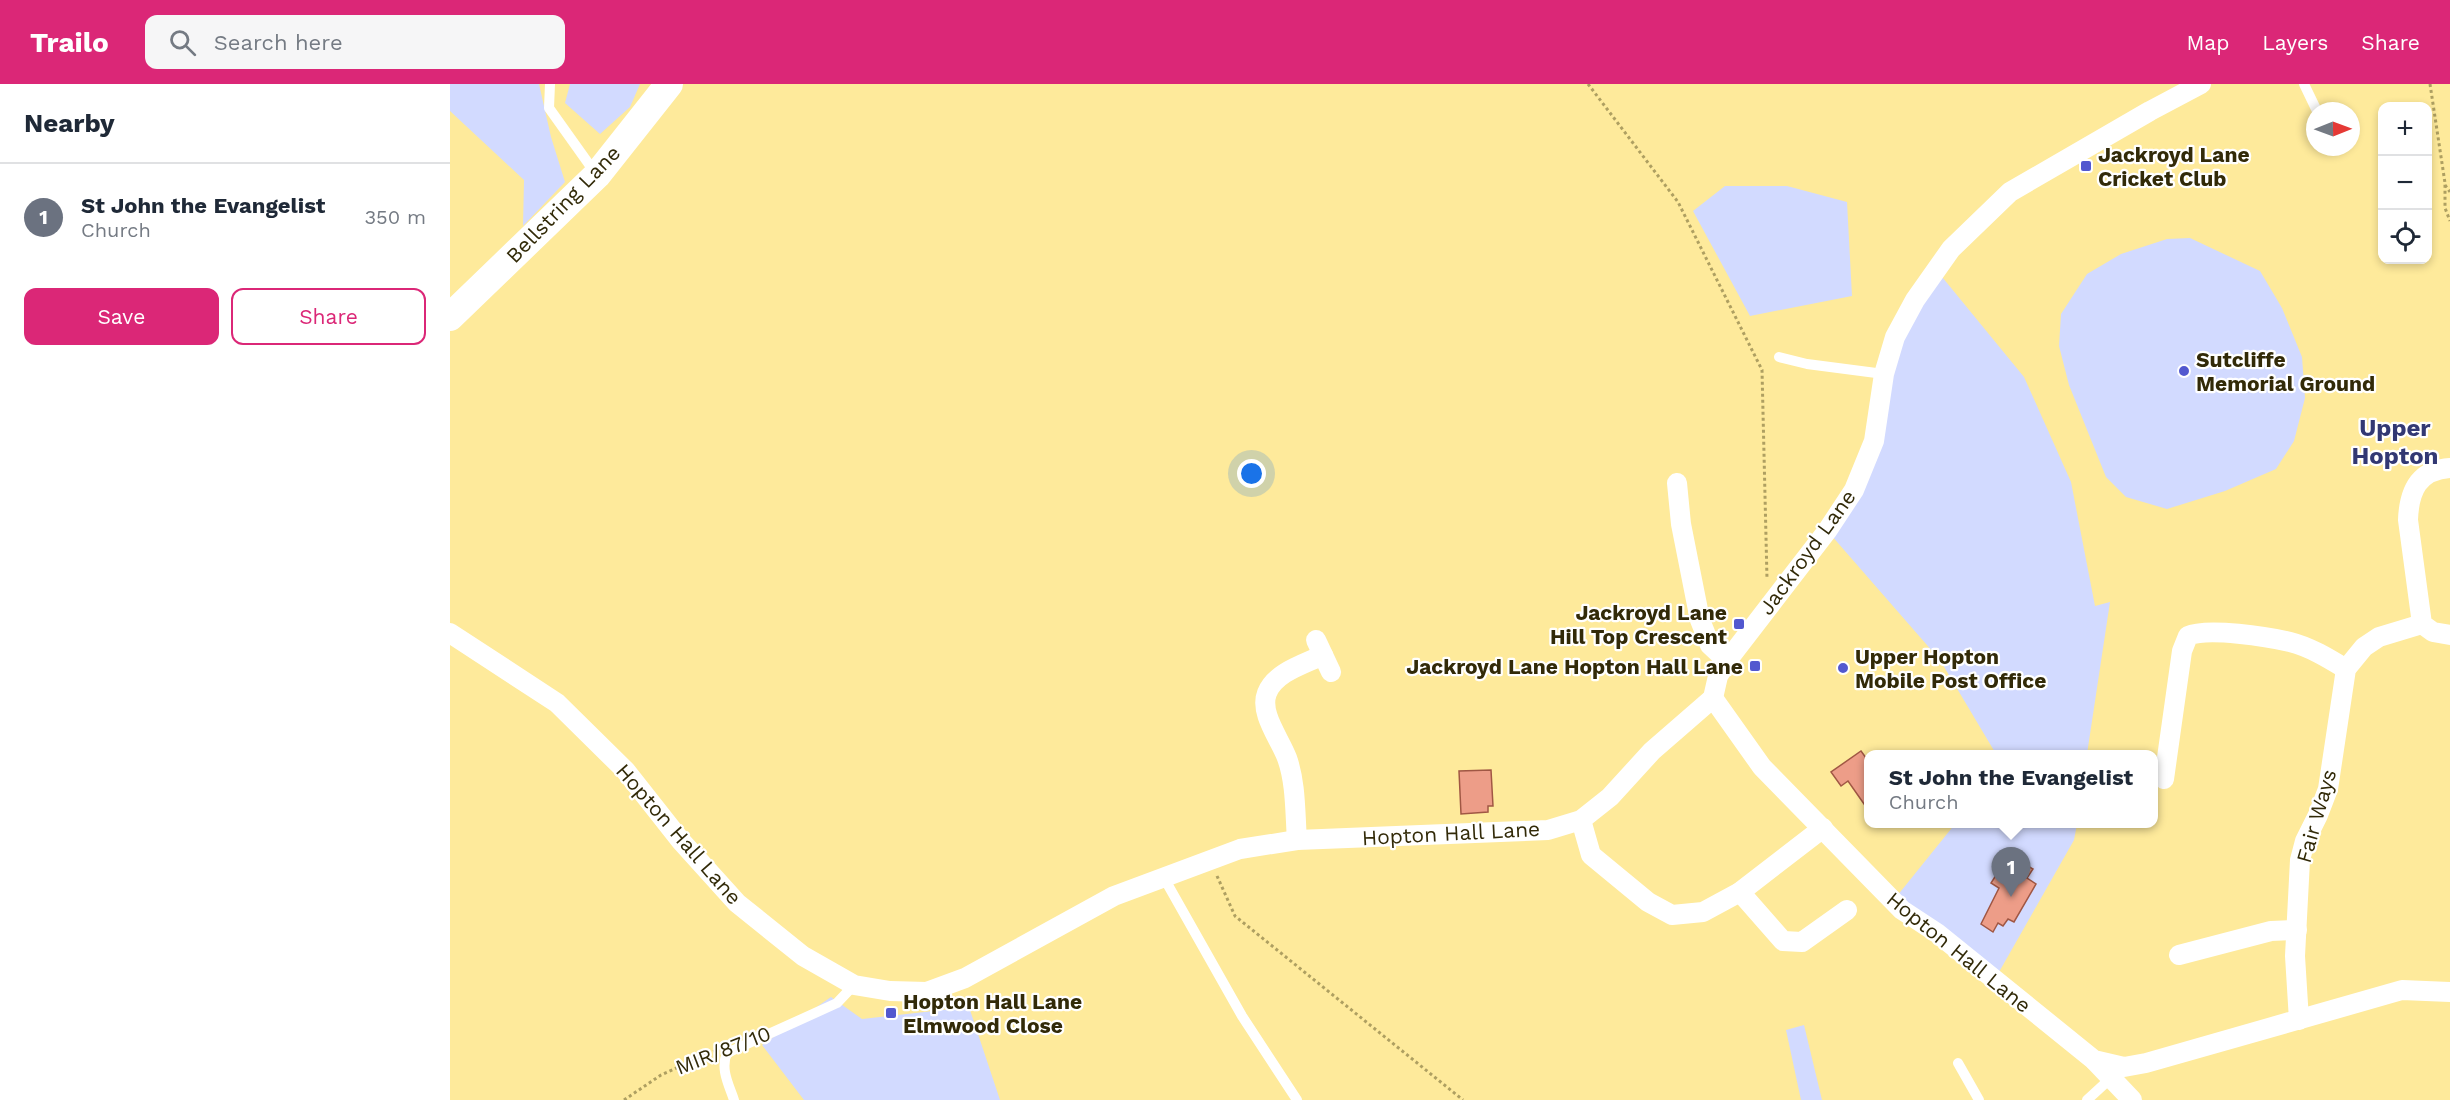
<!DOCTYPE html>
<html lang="en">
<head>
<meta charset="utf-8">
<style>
  body { margin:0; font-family:"Work Sans",sans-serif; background:#f6f6f7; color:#1f2937 }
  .controls { position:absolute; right:18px; top:18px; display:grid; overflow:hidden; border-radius:12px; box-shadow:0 3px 9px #0003 }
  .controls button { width:54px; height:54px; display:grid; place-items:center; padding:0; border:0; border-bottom:2px solid #e0e1e3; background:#fff; color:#1f2937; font:30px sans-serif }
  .compass { position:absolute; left:1856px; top:18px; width:54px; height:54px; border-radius:50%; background:#fff; box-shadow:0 3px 9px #0003; rotate:89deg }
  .you { position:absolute; left:802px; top:390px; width:21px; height:21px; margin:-15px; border:4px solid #fff; border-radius:50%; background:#1a73e8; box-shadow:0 0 0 9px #1a73e833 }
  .badge { display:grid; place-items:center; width:39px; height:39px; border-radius:50%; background:#db2777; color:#fff; font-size:20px; font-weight:700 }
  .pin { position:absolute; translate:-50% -50px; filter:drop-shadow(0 2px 3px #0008) }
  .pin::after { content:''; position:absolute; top:32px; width:21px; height:18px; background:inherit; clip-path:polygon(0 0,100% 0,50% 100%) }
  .popup { position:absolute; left:1414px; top:666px; width:294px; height:78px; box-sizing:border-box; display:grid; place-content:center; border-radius:12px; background:#fff; filter:drop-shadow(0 2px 4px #0005); font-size:20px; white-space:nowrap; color:#747a83 }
  .popup b { font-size:22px; color:#1f2937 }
  .popup::after { content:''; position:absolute; left:50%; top:100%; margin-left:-12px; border:12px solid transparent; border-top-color:#fff }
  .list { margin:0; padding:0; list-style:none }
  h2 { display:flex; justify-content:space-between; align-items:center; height:78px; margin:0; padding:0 24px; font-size:26px }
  h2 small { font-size:20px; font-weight:400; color:#747a83 }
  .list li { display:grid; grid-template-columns:39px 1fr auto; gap:18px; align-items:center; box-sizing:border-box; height:108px; padding:0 24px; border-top:2px solid #e0e1e3 }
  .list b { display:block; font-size:22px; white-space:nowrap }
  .list p { margin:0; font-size:20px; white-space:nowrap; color:#747a83 }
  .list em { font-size:20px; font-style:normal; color:#747a83 }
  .actions { display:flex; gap:12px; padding:18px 24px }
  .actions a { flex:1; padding:14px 0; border:2px solid #db2777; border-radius:12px; text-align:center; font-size:21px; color:#db2777 }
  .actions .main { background:#db2777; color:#fff }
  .icon { flex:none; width:33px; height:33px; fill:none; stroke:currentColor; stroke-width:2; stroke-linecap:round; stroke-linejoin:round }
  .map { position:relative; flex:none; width:2000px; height:1016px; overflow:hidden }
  header { display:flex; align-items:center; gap:36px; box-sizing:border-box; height:84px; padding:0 30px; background:#db2777; color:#fff }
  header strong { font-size:28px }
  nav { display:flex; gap:33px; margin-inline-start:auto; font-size:21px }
  .search { width:420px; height:54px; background:#f6f6f7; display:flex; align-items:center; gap:15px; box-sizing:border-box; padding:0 21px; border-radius:12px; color:#747a83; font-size:22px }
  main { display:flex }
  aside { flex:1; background:#fff }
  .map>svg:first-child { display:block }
  .green { fill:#d2daff }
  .building { fill:#ed9d88; stroke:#a05744; stroke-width:1.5 }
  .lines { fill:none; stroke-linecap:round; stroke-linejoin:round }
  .path { stroke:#ae9f61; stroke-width:3; stroke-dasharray:3 3; stroke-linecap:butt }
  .lane { stroke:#fff; stroke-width:10 }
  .street { stroke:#fff; stroke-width:20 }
  .secondary { stroke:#fff; stroke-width:28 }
  .poi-dot { fill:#5258cf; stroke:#fff; stroke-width:2 }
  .labels { text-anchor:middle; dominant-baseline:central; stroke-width:4.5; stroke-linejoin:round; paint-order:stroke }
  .poi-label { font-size:21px; font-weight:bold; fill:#322a08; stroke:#fff; text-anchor:start }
  .street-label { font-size:21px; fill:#322a08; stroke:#fff }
  .quarter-label { font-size:24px; font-weight:bold; fill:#323873; stroke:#fff }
</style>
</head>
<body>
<header>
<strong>Trailo</strong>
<div class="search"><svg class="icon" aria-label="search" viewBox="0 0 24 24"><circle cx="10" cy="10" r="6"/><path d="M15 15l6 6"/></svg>Search here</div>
<nav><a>Map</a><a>Layers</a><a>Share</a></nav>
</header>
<main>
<aside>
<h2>Nearby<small></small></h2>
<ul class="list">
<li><span class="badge" style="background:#6b7280">1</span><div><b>St John the Evangelist</b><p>Church</p></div><em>350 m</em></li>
</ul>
<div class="actions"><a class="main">Save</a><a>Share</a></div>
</aside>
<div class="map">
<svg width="2000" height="1016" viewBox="0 0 2000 1016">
  <rect width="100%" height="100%" fill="#feea9b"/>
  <g class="green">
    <polygon points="0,0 89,0 101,53 115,98 73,142 74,96 0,27"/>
    <polygon points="120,0 190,0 180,23 150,50 115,19"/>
    <polygon points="1275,102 1337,102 1397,118 1402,212 1300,232 1243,127"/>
    <polygon points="1740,154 1810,187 1832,224 1852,273 1855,314 1844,357 1826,385 1775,407 1717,425 1676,413 1656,393 1619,301 1609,262 1611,230 1637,190 1671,170 1717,155"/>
    <polygon points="1488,188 1574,293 1621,398 1645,522 1660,518 1637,670 1546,670 1490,576 1381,451 1450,257"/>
    <polygon points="1505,740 1627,740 1624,756 1549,888 1447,812"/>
    <polygon points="381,913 412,935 519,923 550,1016 354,1016 312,961"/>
    <polygon points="1354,941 1372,1016 1351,1016 1336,946"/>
  </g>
  <g class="building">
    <polygon points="1411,667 1419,678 1419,727 1398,697 1391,702 1381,688"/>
    <polygon points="1041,686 1043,722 1038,722 1038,728 1011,730 1009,687"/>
    <polygon points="1564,774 1583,785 1577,794 1586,800 1564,838 1558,835 1553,842 1548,839 1543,848 1531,840 1549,804 1541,799 1548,788 1553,792"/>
  </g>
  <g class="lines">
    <g class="path">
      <polyline points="1138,0 1228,118 1312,286 1317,495"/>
      <polyline points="1980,0 1995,99 1995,124 2000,137"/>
      <polyline points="1995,101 2000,108"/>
      <polyline points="767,792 785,832 1013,1016"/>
      <polyline points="174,1016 211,991 264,967"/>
    </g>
    <g class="lane">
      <polyline points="100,0 99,24 146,90"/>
      <polyline points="1854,0 1867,27"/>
      <polyline points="1329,273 1357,280 1434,290"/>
      <polyline points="714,794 792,932 847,1016"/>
      <polyline points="1508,979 1529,1016"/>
      <path d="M284 1016C279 1001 270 985 277 969L387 919 404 901"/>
      <polyline points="1637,1016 1661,994"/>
    </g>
    <g class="street">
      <path d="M2000 384C1968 386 1959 407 1958 436L1972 540 1983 548 2000 551"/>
      <polyline points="1227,399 1231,440 1250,536 1260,561 1277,577"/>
      <polyline points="0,549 107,619 175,686 231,757 287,819 353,872 404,901 440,907 477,908 515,894 664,812 790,765 847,756 1098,746 1131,736 1160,713 1202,667 1263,614"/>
      <polyline points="866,556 881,588"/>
      <polyline points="1263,614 1312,683 1452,826 1487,849 1644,976 1674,983 1696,979 1952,906 2000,908"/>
      <polyline points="1263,614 1268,592 1277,577 1377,447 1404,406 1424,357 1434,290 1445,253 1465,216 1501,165 1560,108 1700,27 1751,0"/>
      <path d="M1714 695 1732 567 1738 552C1757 543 1819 553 1840 558 1860 563 1878 574 1896 585"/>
      <polyline points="1131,736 1141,771 1198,818 1222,831 1253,828 1290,808 1373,744"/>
      <path d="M847 756C845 729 846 699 837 674 830 655 809 629 817 609 825 588 855 580 873 571"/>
      <polyline points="1290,808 1333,857 1352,858 1397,826"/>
      <polyline points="1729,871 1821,847 1847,846"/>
      <polyline points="1849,936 1845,872 1850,776 1855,757 1868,731 1878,705 1896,585 1914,563 1929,553 1972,540"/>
      <polyline points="1645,977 1682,1016"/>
    </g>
    <polyline class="secondary" points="0,233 147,91 219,0"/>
  </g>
  <g class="poi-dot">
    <rect x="1630" y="76" width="12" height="12" rx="3"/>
    <circle cx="1734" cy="287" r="6"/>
    <rect x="1283" y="534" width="12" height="12" rx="3"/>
    <rect x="1299" y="576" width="12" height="12" rx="3"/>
    <circle cx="1393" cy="584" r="6"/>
    <rect x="435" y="923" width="12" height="12" rx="3"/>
  </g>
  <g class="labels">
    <g class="poi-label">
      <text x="1648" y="70">Jackroyd Lane<tspan x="1648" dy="24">Cricket Club</tspan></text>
      <text x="1746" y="275">Sutcliffe<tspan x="1746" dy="24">Memorial Ground</tspan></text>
      <text x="1277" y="528" text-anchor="end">Jackroyd Lane<tspan x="1277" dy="24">Hill Top Crescent</tspan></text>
      <text x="1405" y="572">Upper Hopton<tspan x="1405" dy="24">Mobile Post Office</tspan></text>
      <text x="1293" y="582" text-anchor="end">Jackroyd Lane Hopton Hall Lane</text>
      <text x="453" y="917">Hopton Hall Lane<tspan x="453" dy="24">Elmwood Close</tspan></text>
    </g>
    <g class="street-label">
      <text transform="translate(113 120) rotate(-46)">Bellstring Lane</text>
      <text transform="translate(1357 468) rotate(-54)">Jackroyd Lane</text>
      <text transform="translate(1866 732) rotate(-74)">Fair Ways</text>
      <text transform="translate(1001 749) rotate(-3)">Hopton Hall Lane</text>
      <text transform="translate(229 750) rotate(49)">Hopton Hall Lane</text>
      <text transform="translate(1509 868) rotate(39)">Hopton Hall Lane</text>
      <text transform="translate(273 966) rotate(-21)">MIR/87/10</text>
    </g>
    <g class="quarter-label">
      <text x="1945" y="344">Upper<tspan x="1945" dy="28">Hopton</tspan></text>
    </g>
  </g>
</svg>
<div class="controls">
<button>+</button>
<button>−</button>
<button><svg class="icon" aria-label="locate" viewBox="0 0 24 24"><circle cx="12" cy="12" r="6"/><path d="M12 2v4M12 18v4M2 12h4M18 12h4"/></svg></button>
</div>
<svg class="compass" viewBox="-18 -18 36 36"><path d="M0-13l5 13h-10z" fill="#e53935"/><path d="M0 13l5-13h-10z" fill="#747a83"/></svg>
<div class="you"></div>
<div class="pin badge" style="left:1561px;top:813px;background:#6b7280">1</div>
<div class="popup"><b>St John the Evangelist</b>Church</div>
</div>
</main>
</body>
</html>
